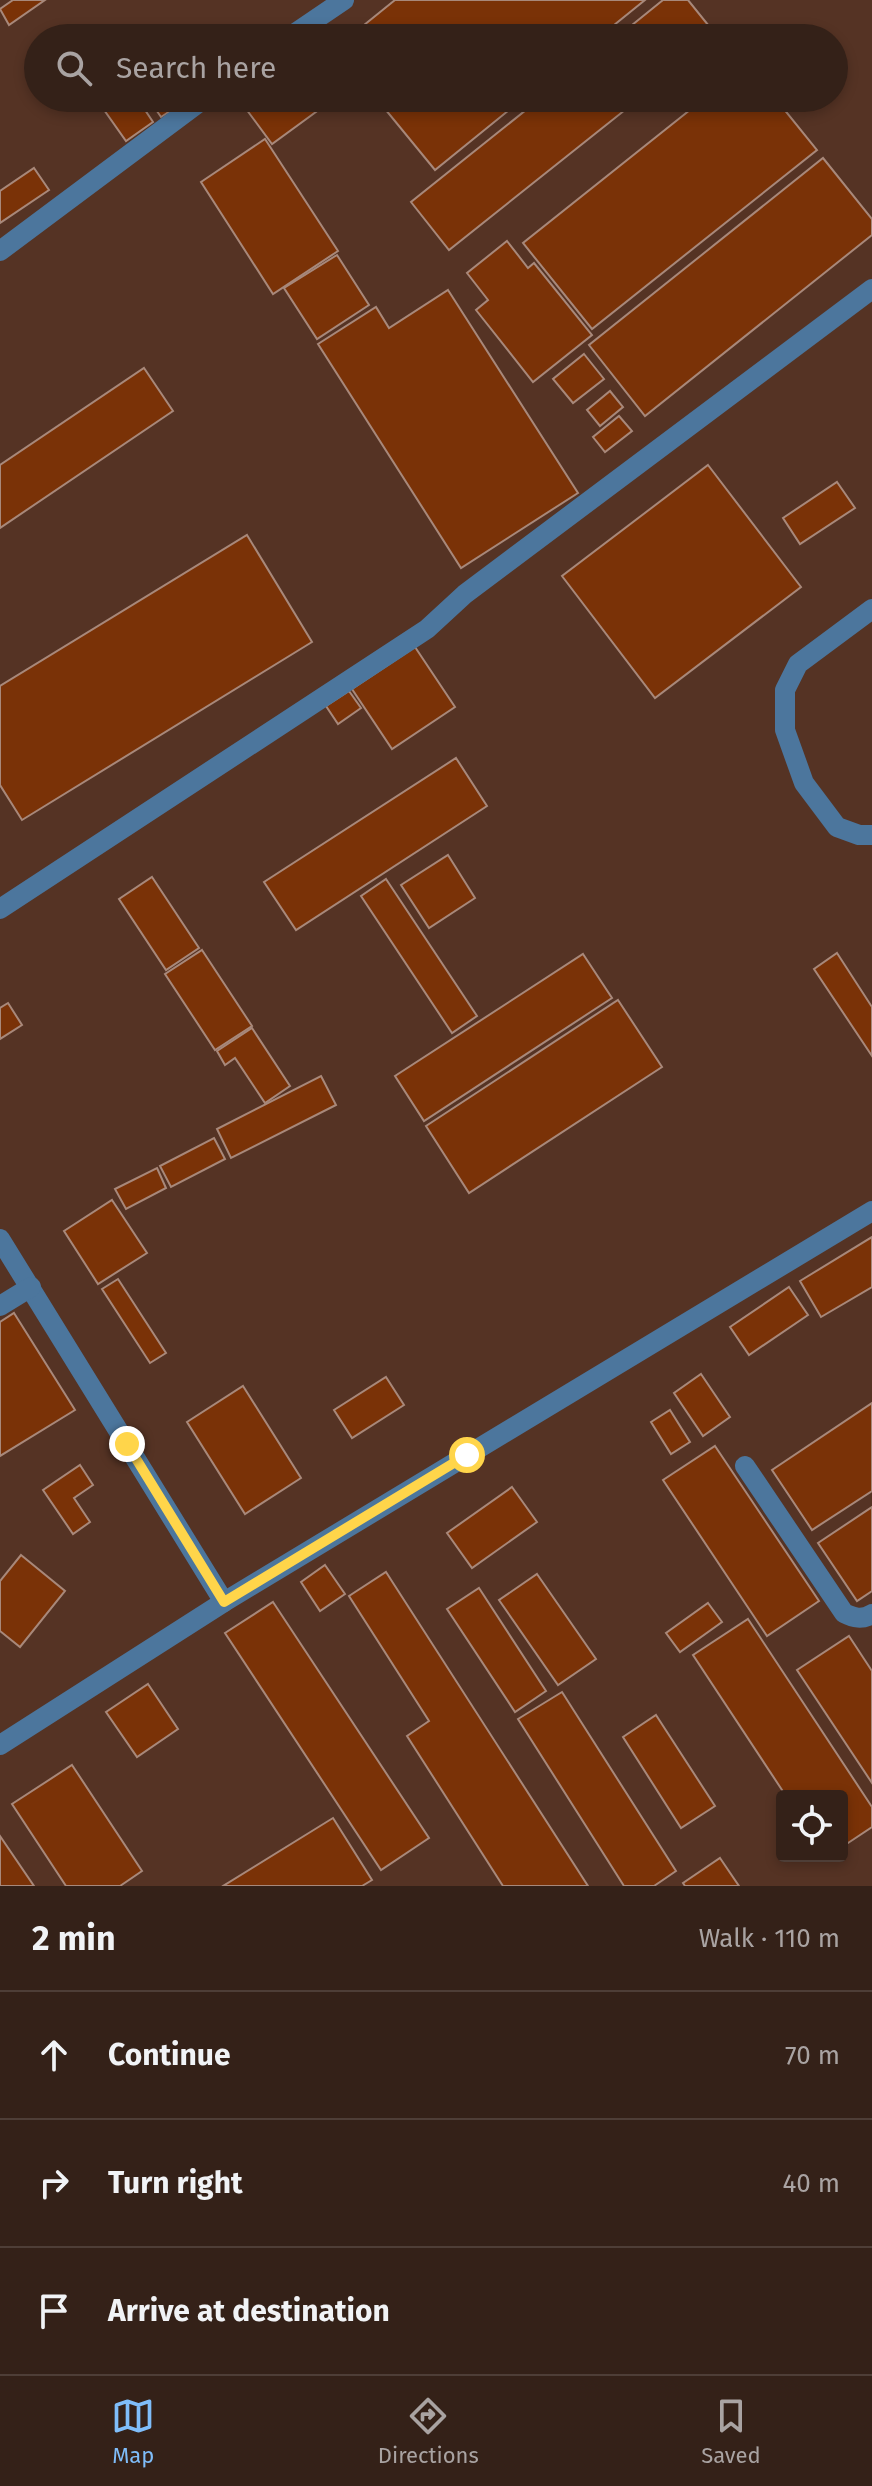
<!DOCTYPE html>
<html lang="en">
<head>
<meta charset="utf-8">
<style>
  body { margin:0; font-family:"Fira Sans",sans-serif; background:#3f2e25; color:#f1f3f6 }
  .controls { position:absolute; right:24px; bottom:24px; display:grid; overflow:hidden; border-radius:8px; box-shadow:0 4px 12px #0003 }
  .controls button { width:72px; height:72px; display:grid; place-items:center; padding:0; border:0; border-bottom:2px solid #4e3e37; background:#342118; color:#f1f3f6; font:40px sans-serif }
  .stop { position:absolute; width:24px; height:24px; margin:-18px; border:6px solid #ffd54a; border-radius:50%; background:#fff }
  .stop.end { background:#ffd54a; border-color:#fff; box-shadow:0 2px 8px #0008 }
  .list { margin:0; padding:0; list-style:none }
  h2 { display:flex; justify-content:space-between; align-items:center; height:104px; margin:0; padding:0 32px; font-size:34px }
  h2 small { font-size:26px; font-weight:400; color:#a9a3a2 }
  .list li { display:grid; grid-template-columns:52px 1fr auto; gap:24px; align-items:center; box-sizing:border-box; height:128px; padding:0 32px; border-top:2px solid #4e3e37 }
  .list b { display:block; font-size:30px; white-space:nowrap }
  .list em { font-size:26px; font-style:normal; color:#a9a3a2 }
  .icon { flex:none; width:44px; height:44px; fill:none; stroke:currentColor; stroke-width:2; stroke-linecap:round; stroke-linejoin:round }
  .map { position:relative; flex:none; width:872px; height:1886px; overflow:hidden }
  .search { position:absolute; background:#342118; box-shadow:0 4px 12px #0003; left:24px; right:24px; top:24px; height:88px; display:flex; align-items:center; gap:20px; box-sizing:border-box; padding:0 28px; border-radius:44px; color:#a9a3a2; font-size:30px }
  .sheet { height:488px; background:#342118 }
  nav { display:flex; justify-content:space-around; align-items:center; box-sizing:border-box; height:112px; border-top:2px solid #4e3e37; background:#342118; font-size:22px; color:#a9a3a2 }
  nav a { display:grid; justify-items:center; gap:4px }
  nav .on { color:#7fbdf9 }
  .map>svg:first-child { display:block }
  .built { fill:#553324; fill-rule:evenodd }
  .building { fill:#7a3207; stroke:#a8887a; stroke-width:2 }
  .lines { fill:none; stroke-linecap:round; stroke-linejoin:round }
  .minor { stroke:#4c769d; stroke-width:20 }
  .route { stroke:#ffd54a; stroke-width:10 }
</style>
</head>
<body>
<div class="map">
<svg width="872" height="1886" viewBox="0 0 872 1886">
  <rect width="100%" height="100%" fill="#462c20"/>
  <path class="built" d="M0 0H872V1886H0ZM38 38H834V98H38ZM782 1796H842V1856H782Z"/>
  <g class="building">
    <polygon points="13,0 45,0 9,25 0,9"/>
    <polygon points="395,0 645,0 598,38 348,38"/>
    <polygon points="663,0 688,0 717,36 715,38 616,38"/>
    <polygon points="115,98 137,98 153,122 126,141 102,107"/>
    <polygon points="148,98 190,98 161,117"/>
    <polygon points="238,98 335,98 272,144"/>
    <polygon points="376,98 524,98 435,170"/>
    <polygon points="541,98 640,98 449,250 411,202"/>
    <polygon points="705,98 775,98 817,150 592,329 523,243"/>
    <polygon points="265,139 338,251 273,294 201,182"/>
    <polygon points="823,158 872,219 872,235 645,416 589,345"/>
    <polygon points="34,168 49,190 0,223 0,191"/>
    <polygon points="507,241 528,268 534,263 592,335 533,382 476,310 488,300 467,273"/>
    <polygon points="337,255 369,305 317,339 284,288"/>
    <polygon points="448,290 578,493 461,568 318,344 376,307 389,328"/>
    <polygon points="584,354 604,379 573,403 553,379"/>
    <polygon points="144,368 173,411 0,528 0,465"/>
    <polygon points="610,391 623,407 600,426 587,410"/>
    <polygon points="619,416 632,431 605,452 593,437"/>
    <polygon points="708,465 801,587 655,698 562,576"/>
    <polygon points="837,482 855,508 800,544 783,518"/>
    <polygon points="247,535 312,642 22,820 0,785 0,686"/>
    <polygon points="415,647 455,707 392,749 352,689"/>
    <polygon points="349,691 361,708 338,724 326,706"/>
    <polygon points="456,758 487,806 296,930 264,882"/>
    <polygon points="448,855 475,898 429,928 401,885"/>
    <polygon points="152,877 199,948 166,970 119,899"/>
    <polygon points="386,879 477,1016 452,1033 361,896"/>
    <polygon points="202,950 252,1026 215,1050 165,974"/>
    <polygon points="837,953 872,1007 872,1056 814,969"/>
    <polygon points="583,954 612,998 424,1121 395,1076"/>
    <polygon points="618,1000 662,1067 469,1193 426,1126"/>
    <polygon points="8,1003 22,1025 0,1039 0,1008"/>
    <polygon points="252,1028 290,1086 265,1103 235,1058 225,1065 217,1051"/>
    <polygon points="321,1076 336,1105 231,1158 217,1129"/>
    <polygon points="214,1138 225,1159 171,1187 160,1166"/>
    <polygon points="157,1168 166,1188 126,1209 115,1189"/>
    <polygon points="112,1200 147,1253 98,1284 64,1231"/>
    <polygon points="872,1237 872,1287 821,1317 800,1281"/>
    <polygon points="118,1279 166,1353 150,1363 102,1289"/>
    <polygon points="789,1287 808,1315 749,1355 730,1327"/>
    <polygon points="14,1313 75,1410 0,1456 0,1322"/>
    <polygon points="701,1374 730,1417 703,1436 674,1393"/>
    <polygon points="386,1377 404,1405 352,1438 334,1410"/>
    <polygon points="243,1386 301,1478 245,1514 187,1422"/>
    <polygon points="872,1403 872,1491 812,1530 772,1470"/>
    <polygon points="670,1410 690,1442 671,1454 651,1422"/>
    <polygon points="715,1446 819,1601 767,1636 663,1480"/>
    <polygon points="80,1465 93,1485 74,1498 90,1522 73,1534 43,1490"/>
    <polygon points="512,1487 537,1522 472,1568 447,1533"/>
    <polygon points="872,1507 872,1591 857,1601 818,1543"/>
    <polygon points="21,1555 65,1591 20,1647 0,1631 0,1581"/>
    <polygon points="325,1565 345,1594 320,1611 301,1582"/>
    <polygon points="386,1572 588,1886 503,1886 407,1736 429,1721 349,1596"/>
    <polygon points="537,1574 596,1659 558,1685 499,1600"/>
    <polygon points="479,1588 546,1691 515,1712 447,1609"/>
    <polygon points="273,1602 429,1838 381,1870 225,1633"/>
    <polygon points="708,1603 722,1622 680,1652 666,1633"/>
    <polygon points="748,1619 872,1807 872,1827 842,1847 842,1796 786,1796 693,1655"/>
    <polygon points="849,1636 872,1671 872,1783 797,1670"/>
    <polygon points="148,1684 178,1729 137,1757 106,1712"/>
    <polygon points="562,1692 676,1871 654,1886 624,1886 518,1719"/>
    <polygon points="656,1715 715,1806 681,1828 623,1737"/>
    <polygon points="72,1765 142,1871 120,1886 66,1886 12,1804"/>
    <polygon points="333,1818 372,1880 362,1886 223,1886"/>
    <polygon points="0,1836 34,1886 0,1886"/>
    <polygon points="720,1858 739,1886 685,1886 683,1883"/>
  </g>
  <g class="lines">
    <g class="minor">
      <polyline points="288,38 344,0"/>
      <polyline points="0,251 205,98"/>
      <polyline points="872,609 798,664 785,690 785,730 804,783 837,827 859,835 872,835"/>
      <polyline points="0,909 427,629 465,594 872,289"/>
      <polyline points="0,1239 224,1602"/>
      <polyline points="0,1306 31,1287"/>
      <path d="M745 1466 844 1613C854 1618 862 1620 872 1614"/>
      <polyline points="0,1745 224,1602 872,1211"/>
    </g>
  </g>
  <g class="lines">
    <polyline class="route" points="127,1444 224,1602 467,1455"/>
  </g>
</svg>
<div class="controls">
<button><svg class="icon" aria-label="locate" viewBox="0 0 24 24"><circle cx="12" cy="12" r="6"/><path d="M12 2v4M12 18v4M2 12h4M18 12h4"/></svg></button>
</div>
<div class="stop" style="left:467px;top:1455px"></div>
<div class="stop end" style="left:127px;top:1444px"></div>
<div class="search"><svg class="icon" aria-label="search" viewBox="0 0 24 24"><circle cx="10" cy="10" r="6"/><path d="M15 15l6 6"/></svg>Search here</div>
</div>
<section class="sheet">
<h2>2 min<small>Walk · 110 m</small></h2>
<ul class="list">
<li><svg class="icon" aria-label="ahead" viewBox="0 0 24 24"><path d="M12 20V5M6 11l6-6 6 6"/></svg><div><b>Continue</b></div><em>70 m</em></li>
<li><svg class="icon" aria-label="right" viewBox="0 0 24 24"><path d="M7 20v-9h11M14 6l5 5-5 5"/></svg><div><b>Turn right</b></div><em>40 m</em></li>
<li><svg class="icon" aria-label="arrive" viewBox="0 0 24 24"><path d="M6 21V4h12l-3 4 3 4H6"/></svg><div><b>Arrive at destination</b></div></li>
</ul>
</section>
<nav>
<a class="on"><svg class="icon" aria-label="map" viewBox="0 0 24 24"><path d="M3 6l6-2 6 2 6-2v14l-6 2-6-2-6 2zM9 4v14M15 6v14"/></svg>Map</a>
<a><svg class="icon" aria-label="directions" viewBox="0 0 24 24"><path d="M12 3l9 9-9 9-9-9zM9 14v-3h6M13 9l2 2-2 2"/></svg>Directions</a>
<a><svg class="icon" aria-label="saved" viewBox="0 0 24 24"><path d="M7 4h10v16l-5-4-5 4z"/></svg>Saved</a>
</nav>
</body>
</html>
